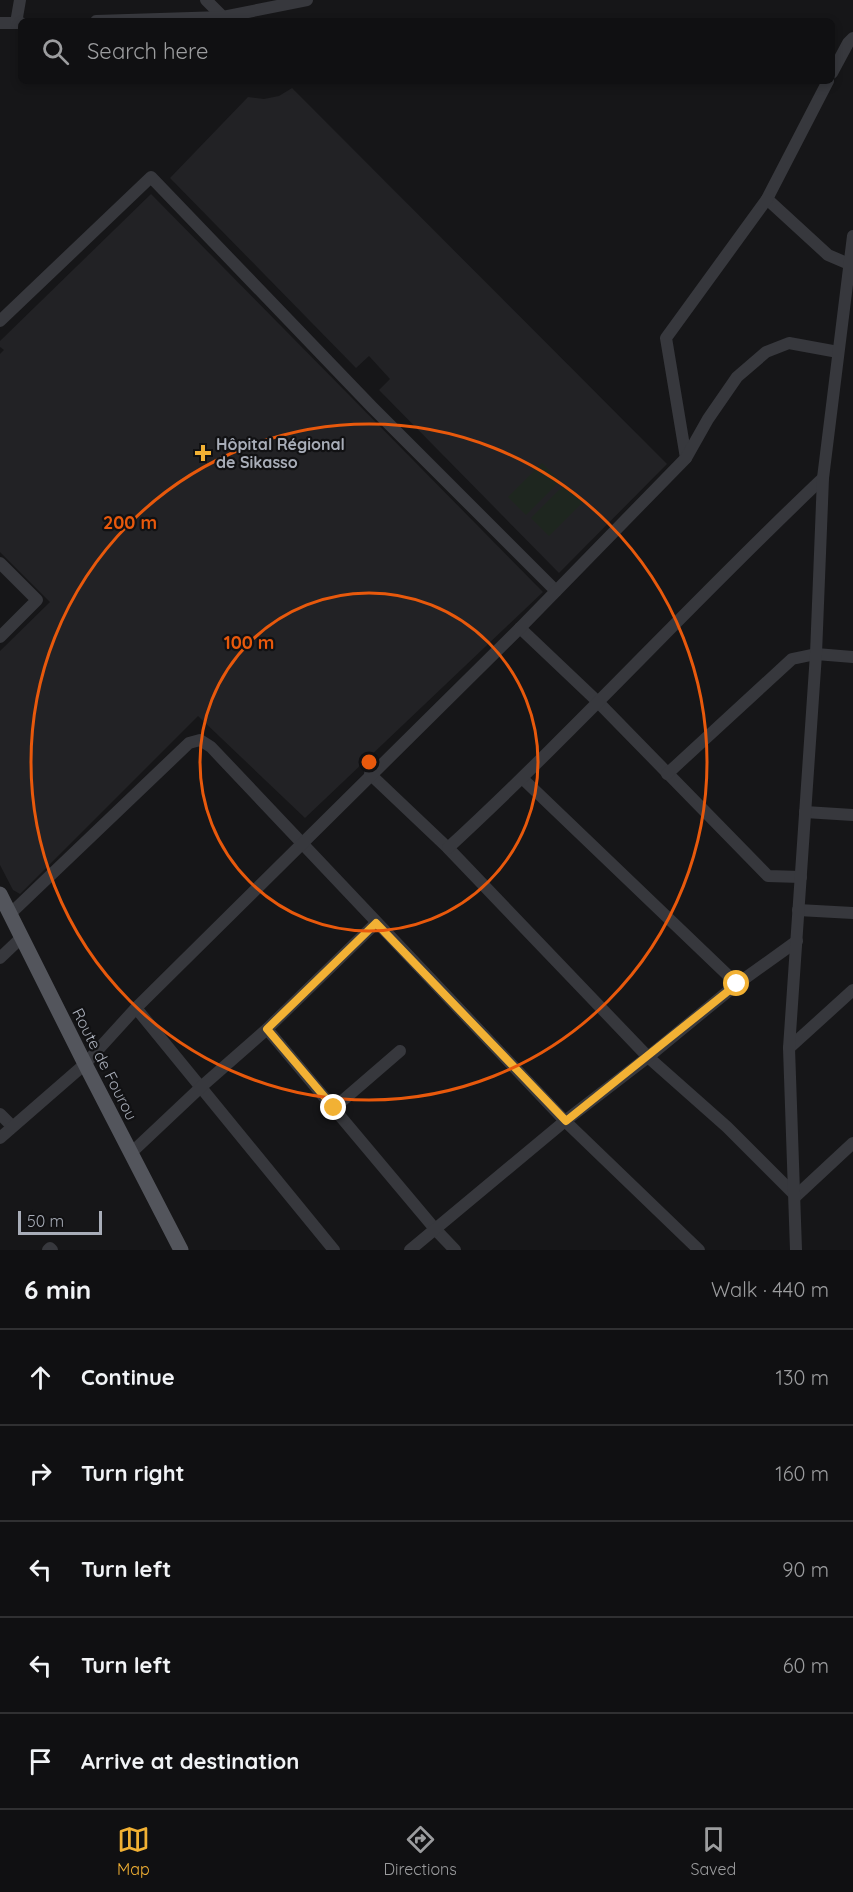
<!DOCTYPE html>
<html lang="en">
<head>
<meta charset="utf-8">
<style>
  body { margin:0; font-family:Quicksand,sans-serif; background:#1e1e20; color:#f1f3f6 }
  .scale { position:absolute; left:18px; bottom:15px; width:84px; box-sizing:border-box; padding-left:6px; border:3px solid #a8adb8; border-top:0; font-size:16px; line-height:21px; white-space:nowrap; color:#a8adb8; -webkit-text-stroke:4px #111113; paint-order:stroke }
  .stop { position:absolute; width:18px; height:18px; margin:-14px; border:4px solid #f2b134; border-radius:50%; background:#fff }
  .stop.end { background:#f2b134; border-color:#fff; box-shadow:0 2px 6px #0008 }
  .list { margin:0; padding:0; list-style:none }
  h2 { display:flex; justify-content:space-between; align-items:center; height:78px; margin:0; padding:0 24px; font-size:26px }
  h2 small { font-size:20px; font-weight:400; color:#9c9d9f }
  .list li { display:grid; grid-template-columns:39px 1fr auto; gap:18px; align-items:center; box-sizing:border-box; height:96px; padding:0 24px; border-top:2px solid #303032 }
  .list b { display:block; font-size:22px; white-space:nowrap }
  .list em { font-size:20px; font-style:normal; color:#9c9d9f }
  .icon { flex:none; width:33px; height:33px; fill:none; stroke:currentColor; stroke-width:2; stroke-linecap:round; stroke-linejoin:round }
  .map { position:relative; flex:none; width:853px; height:1250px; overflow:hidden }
  .search { position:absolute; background:#101012; box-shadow:0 3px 9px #0003; left:18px; right:18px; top:18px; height:66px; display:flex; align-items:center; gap:15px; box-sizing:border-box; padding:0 21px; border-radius:9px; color:#9c9d9f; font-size:22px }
  .sheet { height:558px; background:#101012 }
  nav { display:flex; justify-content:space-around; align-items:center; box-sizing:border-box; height:84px; border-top:2px solid #303032; background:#101012; font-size:16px; color:#9c9d9f }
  nav a { display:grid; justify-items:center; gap:3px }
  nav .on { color:#f2b134 }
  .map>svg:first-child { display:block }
  .built { fill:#222225 }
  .green { fill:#1e261f }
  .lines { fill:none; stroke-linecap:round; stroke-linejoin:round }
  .minor { stroke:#37383d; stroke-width:12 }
  .major { stroke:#53555c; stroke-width:15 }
  .route { stroke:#f2b134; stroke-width:8 }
  .ring { fill:none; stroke:#e8590c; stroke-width:3 }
  .poi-dot { fill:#f2b134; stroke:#111113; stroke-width:2 }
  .labels { text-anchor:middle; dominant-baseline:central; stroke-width:4.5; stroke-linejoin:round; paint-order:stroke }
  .poi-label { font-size:16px; font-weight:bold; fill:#a8adb8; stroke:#111113; text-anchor:start }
  .street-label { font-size:16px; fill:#a8adb8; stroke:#111113 }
  .centre { fill:#e8590c; stroke:#111113; stroke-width:3 }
  .ring-label { font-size:18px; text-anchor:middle; font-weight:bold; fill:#e8590c; stroke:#111113; stroke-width:4.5; stroke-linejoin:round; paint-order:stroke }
</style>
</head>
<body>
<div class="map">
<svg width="853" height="1250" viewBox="0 0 853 1250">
  <rect width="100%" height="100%" fill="#161618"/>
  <g class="built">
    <polygon points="292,88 667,464 559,573 379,390 390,379 369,356 356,368 170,178 248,97 264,99 279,96"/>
    <polygon points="151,194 543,592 305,818 198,716 20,894 13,890 0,865 0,651 50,602 0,552 0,354 4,350 0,347 0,341"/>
  </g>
  <g class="green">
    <polygon points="542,463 560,481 526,515 508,497"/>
    <polygon points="565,484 583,502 549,536 531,518"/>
  </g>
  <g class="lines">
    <g class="minor">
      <polyline points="206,0 223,17"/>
      <polyline points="96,21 223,17 307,0"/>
      <polyline points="0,23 21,23"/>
      <polyline points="16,23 20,0"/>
      <polyline points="832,73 848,43 853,38"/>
      <polyline points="767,199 828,255 849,264"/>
      <polyline points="0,321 151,177 372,407 556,591"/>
      <polyline points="686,458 666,338 767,199 828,81"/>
      <polyline points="0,563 37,600 0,637"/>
      <polyline points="520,628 598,702 768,876 801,877"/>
      <polyline points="370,774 448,848 648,1057 727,1127 796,1196 853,1143"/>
      <polyline points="667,774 792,659 816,654 853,657"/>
      <polyline points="523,779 737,984"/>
      <polyline points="805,812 853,815"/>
      <path d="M448 848C577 729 695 599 823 478"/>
      <polyline points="798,910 853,913"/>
      <polyline points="10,914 189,743 200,740 211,747 565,1121 699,1250"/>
      <polyline points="0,958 21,938"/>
      <polyline points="136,1008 334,1250"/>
      <polyline points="267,1029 435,1229 455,1250"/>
      <polyline points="789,1048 853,990"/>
      <polyline points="334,1108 400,1051"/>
      <polyline points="0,1114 12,1126"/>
      <polyline points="0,1138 85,1064 136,1008 520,628 686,458 708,419 737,377 766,352 789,343 838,352"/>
      <polyline points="131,1153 201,1087 267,1029 376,923"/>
      <polyline points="48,1250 50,1248 52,1250"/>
      <polyline points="410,1250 565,1121 648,1057 737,984 797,941"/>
      <polyline points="796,1250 789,1048 816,654 823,478 853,236"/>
    </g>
    <polyline class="major" points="0,894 85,1064 181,1250"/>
  </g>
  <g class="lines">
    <polyline class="route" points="334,1108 267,1029 376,923 566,1121 737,984"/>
  </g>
  <g class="ring">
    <circle cx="369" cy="762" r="169"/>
    <circle cx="369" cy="762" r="338"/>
  </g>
  <path class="poi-dot" d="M200 444h6v6h6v6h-6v6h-6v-6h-6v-6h6z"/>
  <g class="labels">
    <g class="poi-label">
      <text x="216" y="444">Hôpital Régional<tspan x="216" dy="18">de Sikasso</tspan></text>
    </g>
    <g class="street-label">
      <text transform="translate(105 1064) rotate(63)">Route de Fourou</text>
    </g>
  </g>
  <circle cx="369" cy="762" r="9" class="centre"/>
  <g class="ring-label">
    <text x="130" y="529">200 m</text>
    <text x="249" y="649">100 m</text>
  </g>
</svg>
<div class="scale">50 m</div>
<div class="stop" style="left:737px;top:984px"></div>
<div class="stop end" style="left:334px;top:1108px"></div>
<div class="search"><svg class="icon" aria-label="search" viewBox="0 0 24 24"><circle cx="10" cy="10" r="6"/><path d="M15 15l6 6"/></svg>Search here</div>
</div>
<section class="sheet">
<h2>6 min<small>Walk · 440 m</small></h2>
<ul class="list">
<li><svg class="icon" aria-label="ahead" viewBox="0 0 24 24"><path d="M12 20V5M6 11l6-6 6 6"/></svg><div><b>Continue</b></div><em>130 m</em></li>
<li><svg class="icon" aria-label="right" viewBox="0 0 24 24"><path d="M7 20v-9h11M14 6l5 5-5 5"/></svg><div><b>Turn right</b></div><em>160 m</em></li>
<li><svg class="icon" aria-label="left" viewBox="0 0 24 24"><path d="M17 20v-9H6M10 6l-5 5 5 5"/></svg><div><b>Turn left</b></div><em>90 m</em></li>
<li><svg class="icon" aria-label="left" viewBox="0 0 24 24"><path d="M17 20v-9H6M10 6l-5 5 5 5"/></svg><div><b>Turn left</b></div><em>60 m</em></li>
<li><svg class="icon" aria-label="arrive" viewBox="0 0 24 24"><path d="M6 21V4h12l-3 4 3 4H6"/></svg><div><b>Arrive at destination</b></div></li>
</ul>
</section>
<nav>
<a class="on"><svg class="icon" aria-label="map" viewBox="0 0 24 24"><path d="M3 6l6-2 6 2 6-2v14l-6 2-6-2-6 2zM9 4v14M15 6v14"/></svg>Map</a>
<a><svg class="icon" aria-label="directions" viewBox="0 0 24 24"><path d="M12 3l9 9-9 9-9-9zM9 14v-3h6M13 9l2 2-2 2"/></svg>Directions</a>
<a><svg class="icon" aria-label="saved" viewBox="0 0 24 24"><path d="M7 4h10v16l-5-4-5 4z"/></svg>Saved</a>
</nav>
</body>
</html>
